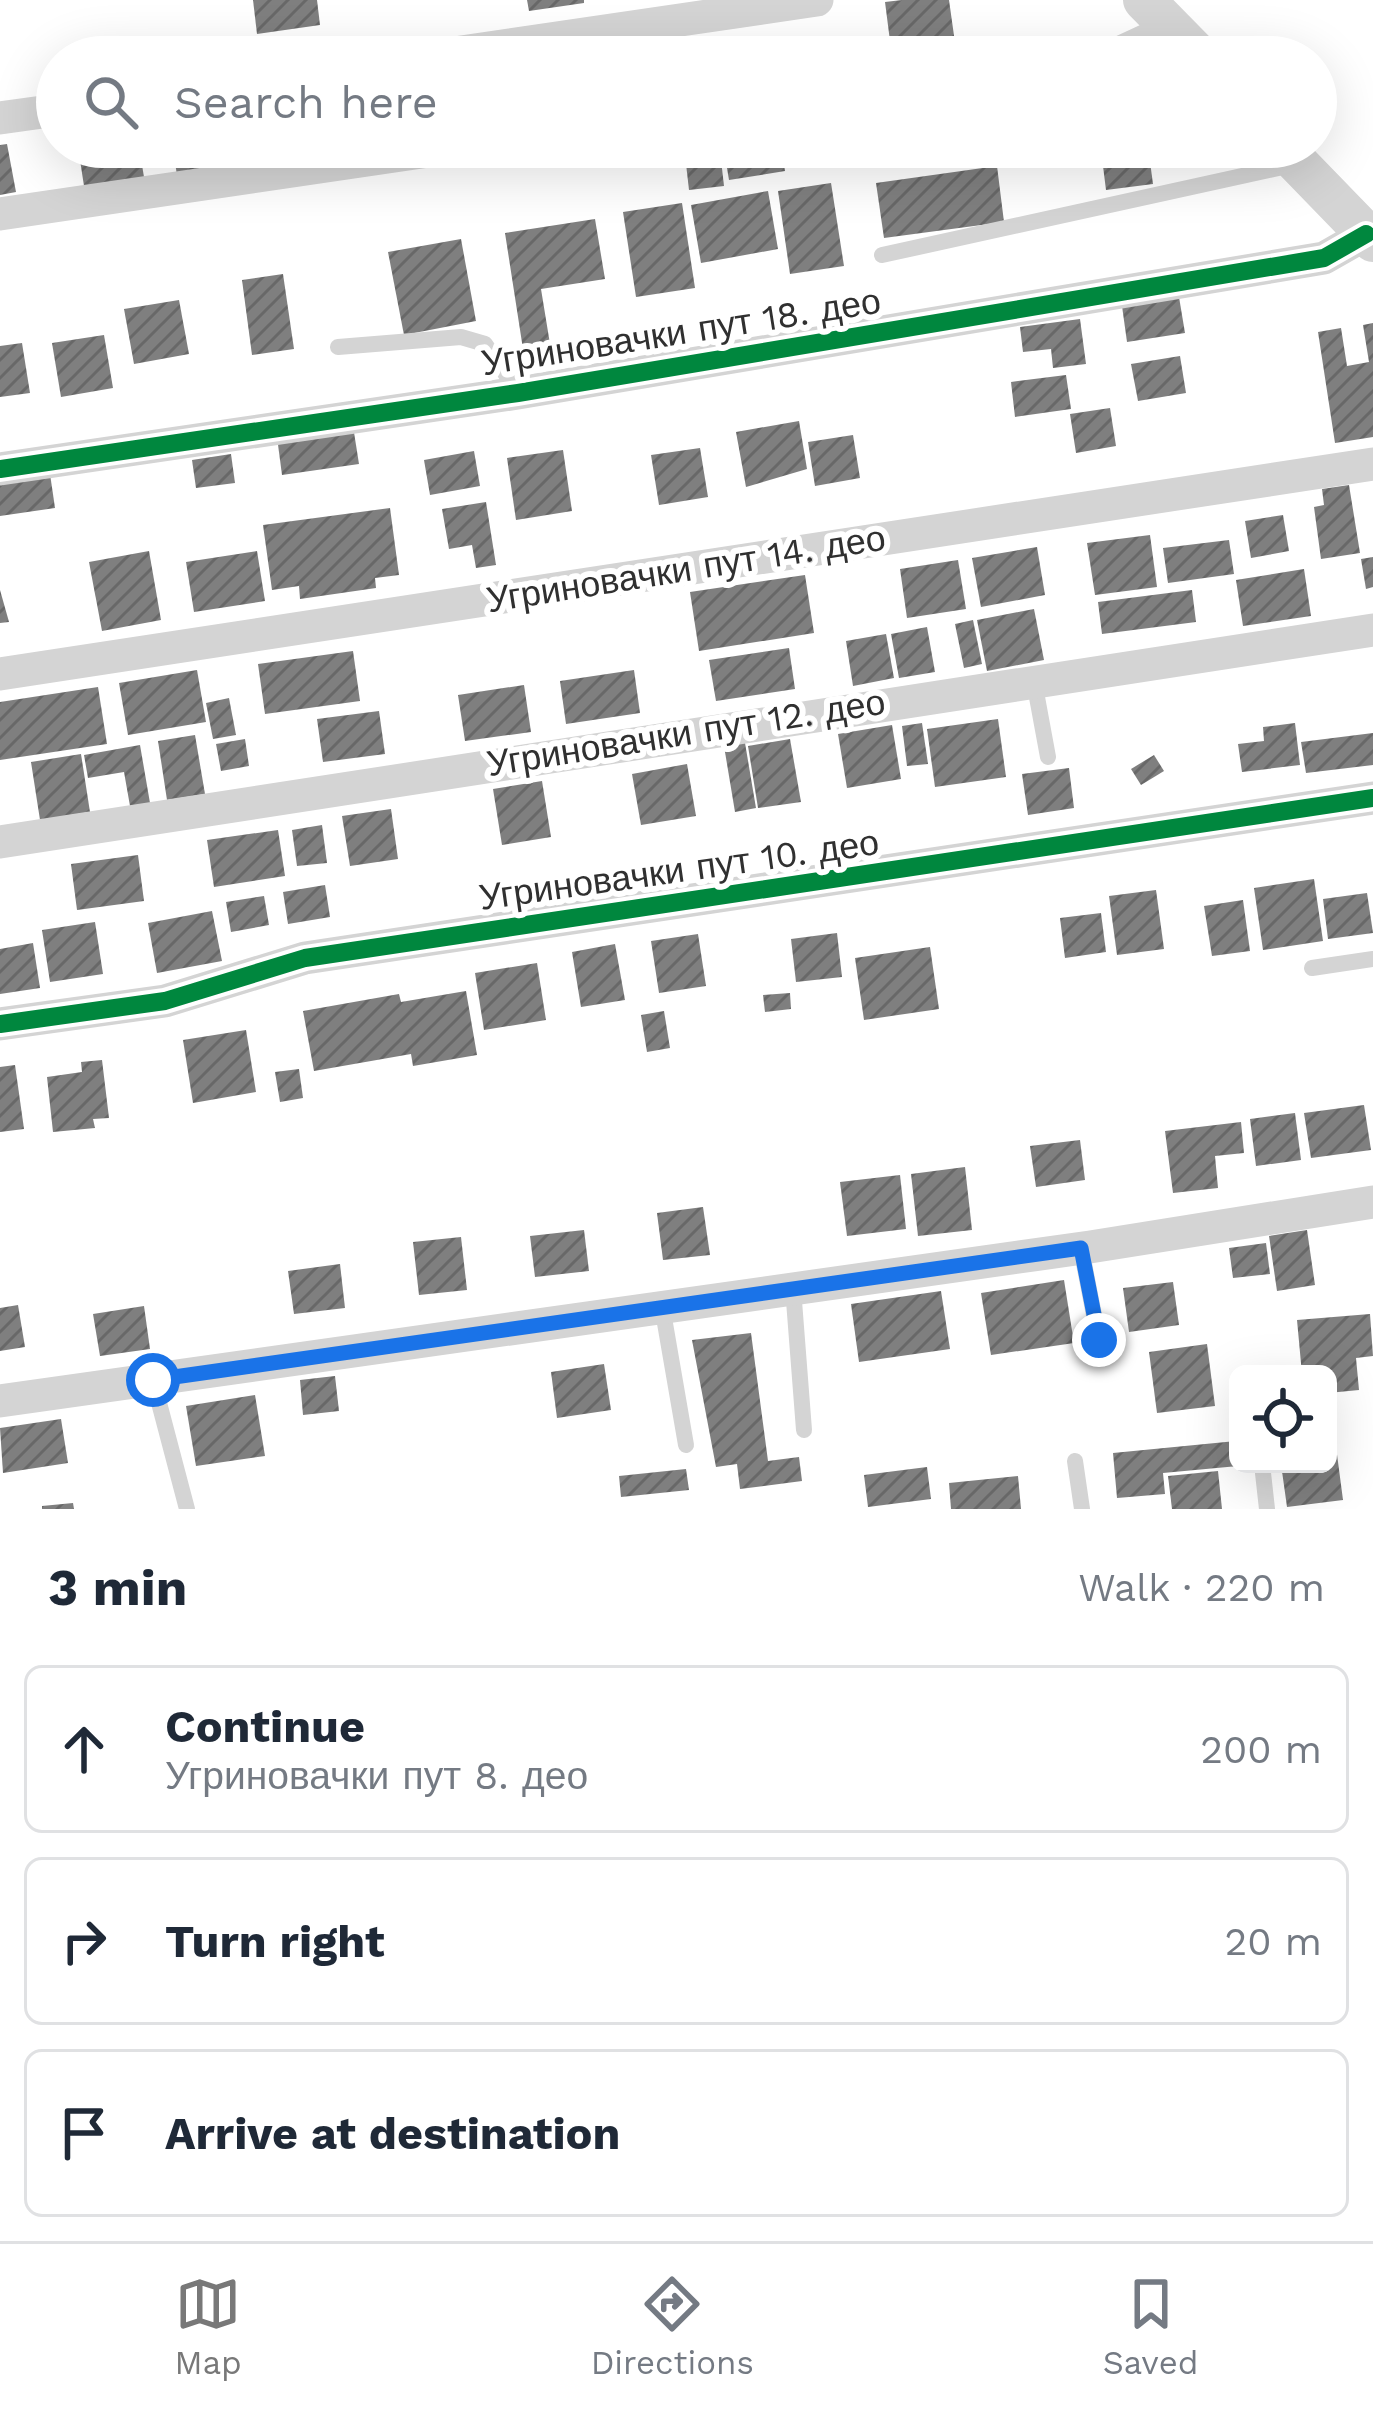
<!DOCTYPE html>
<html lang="en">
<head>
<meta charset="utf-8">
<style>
  body { margin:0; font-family:"Work Sans",sans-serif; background:#f6f6f7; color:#1f2937 }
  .controls { position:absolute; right:36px; bottom:36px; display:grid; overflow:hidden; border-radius:18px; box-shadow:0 12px 48px #0002 }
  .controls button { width:108px; height:108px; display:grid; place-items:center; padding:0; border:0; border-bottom:3px solid #e0e1e3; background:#fff; color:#1f2937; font:60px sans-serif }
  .stop { position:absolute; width:36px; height:36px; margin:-27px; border:9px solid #1a73e8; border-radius:50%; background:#fff }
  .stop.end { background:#1a73e8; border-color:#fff; box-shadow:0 3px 12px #0008 }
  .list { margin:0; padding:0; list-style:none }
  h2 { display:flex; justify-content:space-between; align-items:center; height:156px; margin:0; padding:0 48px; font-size:51px }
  h2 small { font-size:39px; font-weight:400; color:#747a83 }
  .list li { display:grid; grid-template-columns:78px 1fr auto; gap:36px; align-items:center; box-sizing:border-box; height:168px; margin:0 24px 24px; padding:0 24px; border:3px solid #e0e1e3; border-radius:18px }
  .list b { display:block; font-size:45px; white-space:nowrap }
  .list p { margin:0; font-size:39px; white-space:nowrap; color:#747a83 }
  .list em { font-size:39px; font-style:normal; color:#747a83 }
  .icon { flex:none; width:66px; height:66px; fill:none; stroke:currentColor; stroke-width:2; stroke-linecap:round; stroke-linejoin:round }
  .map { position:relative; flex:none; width:1373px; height:1509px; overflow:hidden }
  .search { position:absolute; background:#fff; box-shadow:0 12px 48px #0002; left:36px; right:36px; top:36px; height:132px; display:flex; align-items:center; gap:30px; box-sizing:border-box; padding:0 42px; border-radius:66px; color:#747a83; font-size:45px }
  .sheet { height:732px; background:#fff }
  nav { display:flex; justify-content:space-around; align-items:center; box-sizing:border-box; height:168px; border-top:3px solid #e0e1e3; background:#fff; font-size:33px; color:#747a83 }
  nav a { display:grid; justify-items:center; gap:6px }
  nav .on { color:#787878 }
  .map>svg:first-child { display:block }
  .building { fill:url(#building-hatch) }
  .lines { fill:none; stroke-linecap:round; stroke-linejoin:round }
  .service { stroke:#d4d4d4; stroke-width:16 }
  .minor { stroke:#d4d4d4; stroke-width:33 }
  .tertiary { stroke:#d4d4d4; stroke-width:42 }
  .cycleway-casing { stroke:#fff; stroke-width:26 }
  .cycleway { stroke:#00873e; stroke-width:18 }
  .route { stroke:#1a73e8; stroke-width:15 }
  .labels { text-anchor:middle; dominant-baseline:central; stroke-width:12; stroke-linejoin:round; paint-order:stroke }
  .street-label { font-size:36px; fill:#303030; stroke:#fff }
</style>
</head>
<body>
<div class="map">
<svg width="1373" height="1509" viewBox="0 0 1373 1509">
  <defs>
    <pattern id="building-hatch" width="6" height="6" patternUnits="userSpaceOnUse" patternTransform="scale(3)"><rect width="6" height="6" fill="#7f7f7f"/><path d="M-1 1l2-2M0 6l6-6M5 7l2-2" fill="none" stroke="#686868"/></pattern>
  </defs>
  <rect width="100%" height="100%" fill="#fff"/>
  <g class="building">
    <polygon points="253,0 317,0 320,25 257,34"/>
    <polygon points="527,0 584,0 584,3 529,11"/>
    <polygon points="902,0 949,0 957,57 884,57 882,42 890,41 885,2"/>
    <polygon points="702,44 704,57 632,57 632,54"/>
    <polygon points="7,144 16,192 0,195 0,145"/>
    <polygon points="78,147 139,147 144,177 84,186"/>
    <polygon points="173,147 262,147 265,164 177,176"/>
    <polygon points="739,147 781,147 785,171 729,180 724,150"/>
    <polygon points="1148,147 1153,184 1106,190 1101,150"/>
    <polygon points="720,151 724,186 689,190 685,155"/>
    <polygon points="997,166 1004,222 884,238 876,183"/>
    <polygon points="831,183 844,266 790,274 778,191"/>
    <polygon points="768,191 778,249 701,263 691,205"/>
    <polygon points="682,203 695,288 636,297 623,212"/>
    <polygon points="595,219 605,279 541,289 550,344 523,349 505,233"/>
    <polygon points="461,239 476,321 404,335 388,252"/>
    <polygon points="283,274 294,349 252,355 242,280"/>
    <polygon points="1179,297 1185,333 1127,342 1122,306"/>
    <polygon points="179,300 189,354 134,364 124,309"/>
    <polygon points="1080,319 1086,364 1053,368 1051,349 1023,352 1020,327"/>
    <polygon points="1373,323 1373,437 1335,443 1318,332 1341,328 1347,366 1369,362 1363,325"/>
    <polygon points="104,335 113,388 61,397 52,343"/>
    <polygon points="22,343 30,393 0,397 0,346"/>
    <polygon points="1180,356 1186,393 1138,401 1131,364"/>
    <polygon points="1066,375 1071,409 1015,417 1011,382"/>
    <polygon points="1110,408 1116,446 1076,453 1070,414"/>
    <polygon points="799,421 807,469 746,487 736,432"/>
    <polygon points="353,426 359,464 282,475 277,437"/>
    <polygon points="853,435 860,478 815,486 808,442"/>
    <polygon points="700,448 708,497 659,505 651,455"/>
    <polygon points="563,450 572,511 516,520 507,458"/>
    <polygon points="474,451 480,486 430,495 424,460"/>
    <polygon points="231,454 235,483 196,488 192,460"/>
    <polygon points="49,467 55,508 0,516 0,474"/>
    <polygon points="1349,485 1360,553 1321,559 1314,507 1324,505 1322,489"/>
    <polygon points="486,502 496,565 476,568 472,545 449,549 442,509"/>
    <polygon points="390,508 399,575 375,578 376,588 300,599 299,586 272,590 263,525"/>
    <polygon points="1283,515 1289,551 1251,558 1245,521"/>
    <polygon points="1150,535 1157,587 1095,595 1087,543"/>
    <polygon points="1229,540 1234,574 1168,583 1163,548"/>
    <polygon points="1037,547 1045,595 981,607 972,558"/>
    <polygon points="149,551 161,620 102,631 89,562"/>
    <polygon points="257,551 265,601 194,612 186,562"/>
    <polygon points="1373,557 1373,587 1366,589 1361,559"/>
    <polygon points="958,560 966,609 907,618 900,569"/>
    <polygon points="1304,569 1311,616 1243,626 1236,580"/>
    <polygon points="805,575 814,633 699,651 690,592"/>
    <polygon points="0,590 9,622 0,623"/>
    <polygon points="1192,590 1196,622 1102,634 1098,602"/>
    <polygon points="1034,609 1044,660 987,671 977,620"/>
    <polygon points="973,620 982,664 964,668 955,624"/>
    <polygon points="927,627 935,672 899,678 891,634"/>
    <polygon points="886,634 894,678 853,686 846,641"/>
    <polygon points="789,648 795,689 716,701 709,660"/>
    <polygon points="353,651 360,701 265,714 258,664"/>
    <polygon points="197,670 206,722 128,735 119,683"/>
    <polygon points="634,670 640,713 566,724 560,681"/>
    <polygon points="524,685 531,732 465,741 458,695"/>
    <polygon points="98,687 107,744 0,760 0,702"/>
    <polygon points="229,698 236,735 213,739 206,703"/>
    <polygon points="379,711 385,754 323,762 317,719"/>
    <polygon points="998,719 1006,777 935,787 927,729"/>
    <polygon points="922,723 928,764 907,766 902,726"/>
    <polygon points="1295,723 1300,765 1242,772 1238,744 1264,741 1263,727"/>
    <polygon points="892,725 901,779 847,788 838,734"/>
    <polygon points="1373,733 1373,765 1306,773 1301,742"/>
    <polygon points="195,735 205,794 167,800 158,741"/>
    <polygon points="744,737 756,808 735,812 723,740"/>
    <polygon points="245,739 249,766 221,771 216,744"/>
    <polygon points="790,739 801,802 758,808 748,746"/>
    <polygon points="140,745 150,803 130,806 124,772 88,778 84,755"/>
    <polygon points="81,754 90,812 40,820 31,762"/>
    <polygon points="1154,755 1164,771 1141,785 1131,769"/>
    <polygon points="687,764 696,816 641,825 632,774"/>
    <polygon points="1069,768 1074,808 1028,815 1022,774"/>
    <polygon points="542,781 551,837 502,845 493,789"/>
    <polygon points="391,809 398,859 350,866 342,816"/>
    <polygon points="322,825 327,863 297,866 292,830"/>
    <polygon points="278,830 285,876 214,887 207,840"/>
    <polygon points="138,855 144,901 77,910 71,864"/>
    <polygon points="1314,879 1323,941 1263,950 1254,888"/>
    <polygon points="325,885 330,917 288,924 283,892"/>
    <polygon points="1156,890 1164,949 1117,955 1109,896"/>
    <polygon points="1367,893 1373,933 1328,939 1323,899"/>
    <polygon points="264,896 269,925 231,932 226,902"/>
    <polygon points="1243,900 1250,951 1212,956 1204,906"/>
    <polygon points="212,911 222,961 157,973 148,923"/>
    <polygon points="1101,913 1106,952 1065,958 1060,918"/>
    <polygon points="95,922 103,974 50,982 42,930"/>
    <polygon points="837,933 842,977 796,982 791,939"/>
    <polygon points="698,934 706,986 659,993 651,941"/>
    <polygon points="33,943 40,988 0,994 0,949"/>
    <polygon points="615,944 625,1000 581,1007 572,952"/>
    <polygon points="930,947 939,1009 864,1020 855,958"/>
    <polygon points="537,963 546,1020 484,1030 475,973"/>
    <polygon points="466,991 477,1055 413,1066 411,1054 314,1071 303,1011 399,994 401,1002"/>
    <polygon points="790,993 791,1009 765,1012 763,995"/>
    <polygon points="664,1011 670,1048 647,1052 641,1015"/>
    <polygon points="246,1030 256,1092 193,1103 183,1040"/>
    <polygon points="102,1060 109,1118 93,1119 95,1128 53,1132 47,1077 82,1072 81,1062"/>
    <polygon points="15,1065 24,1129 0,1132 0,1067"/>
    <polygon points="299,1069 303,1098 280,1102 275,1072"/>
    <polygon points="1364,1105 1371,1150 1311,1158 1304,1113"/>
    <polygon points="1295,1113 1301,1160 1256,1166 1250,1119"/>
    <polygon points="1241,1122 1244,1153 1215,1156 1218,1188 1173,1193 1165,1131"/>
    <polygon points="1080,1140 1085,1180 1036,1187 1030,1146"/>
    <polygon points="965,1167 972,1230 918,1236 911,1174"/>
    <polygon points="900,1175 906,1229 847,1236 840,1182"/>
    <polygon points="703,1207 710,1255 663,1260 657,1213"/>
    <polygon points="584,1230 589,1271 535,1277 530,1236"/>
    <polygon points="1307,1230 1315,1285 1277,1291 1269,1236"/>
    <polygon points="461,1237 467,1290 419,1295 413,1242"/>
    <polygon points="1266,1243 1270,1274 1233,1278 1229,1248"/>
    <polygon points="340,1264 345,1308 294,1314 288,1271"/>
    <polygon points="1064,1280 1074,1343 991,1355 981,1293"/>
    <polygon points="1173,1282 1179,1325 1129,1332 1123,1288"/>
    <polygon points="941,1291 950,1349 859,1362 851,1304"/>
    <polygon points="18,1305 25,1347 0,1351 0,1308"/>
    <polygon points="144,1306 150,1349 100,1356 93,1314"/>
    <polygon points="1370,1314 1373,1356 1356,1358 1359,1390 1328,1393 1328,1374 1302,1374 1297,1320"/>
    <polygon points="751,1333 768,1461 799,1457 802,1481 740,1489 737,1464 716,1467 692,1340"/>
    <polygon points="1207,1344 1215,1406 1157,1413 1149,1352"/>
    <polygon points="604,1364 611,1410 557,1418 551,1372"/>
    <polygon points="335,1376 339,1411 303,1415 300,1380"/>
    <polygon points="255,1395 265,1456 196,1466 186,1406"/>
    <polygon points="61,1419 68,1463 3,1473 0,1428"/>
    <polygon points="1335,1439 1343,1500 1287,1507 1281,1464 1328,1464 1328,1440"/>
    <polygon points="1236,1441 1238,1466 1163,1473 1165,1494 1117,1498 1113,1453"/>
    <polygon points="927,1467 931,1499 868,1507 864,1475"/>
    <polygon points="686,1469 689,1490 621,1497 619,1476"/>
    <polygon points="1218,1471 1222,1509 1172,1509 1168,1476"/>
    <polygon points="1018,1476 1021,1509 951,1509 949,1483"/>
    <polygon points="73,1503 74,1509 42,1509 42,1506"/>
  </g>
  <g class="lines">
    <g class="service">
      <polyline points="882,255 1292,165"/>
      <polyline points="338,347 461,337 485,344 518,392"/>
      <polyline points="1034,681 1048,757"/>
      <polyline points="1312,968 1373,959"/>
      <polyline points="1081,1248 1099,1341"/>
      <polyline points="793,1288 804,1430"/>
      <polyline points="662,1306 686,1445"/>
      <polyline points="153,1380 187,1509"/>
      <polyline points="1075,1461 1082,1509"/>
      <polyline points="1262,1464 1267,1509"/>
    </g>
    <g class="minor">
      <polyline points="427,57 817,0"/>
      <polyline points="1088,57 1119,53 1173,28"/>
      <polyline points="0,118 57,110"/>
      <polyline points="0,214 456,147"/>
      <polyline points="0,469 518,393 1324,258 1366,234"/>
      <polyline points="0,674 1373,464"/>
      <polyline points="0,842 1373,630"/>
      <polyline points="0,1024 165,1001 305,958 1373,798"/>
      <polyline points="0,1401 1090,1247 1373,1202"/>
    </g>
    <g class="tertiary">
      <polyline points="1144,0 1200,57"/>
      <polyline points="1282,147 1373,241"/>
    </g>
    <g class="cycleway-casing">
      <g id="cycleway">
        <polyline points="0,469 518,393 1324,258 1366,234"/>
        <polyline points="0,1024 165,1001 305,958 1373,798"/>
      </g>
    </g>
    <use href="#cycleway" class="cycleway"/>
  </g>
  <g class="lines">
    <polyline class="route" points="153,1380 1081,1248 1099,1340"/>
  </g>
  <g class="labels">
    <g class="street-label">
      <text transform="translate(681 332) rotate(-9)">Угриновачки пут 18. део</text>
      <text transform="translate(686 569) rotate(-9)">Угриновачки пут 14. део</text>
      <text transform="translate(686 733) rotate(-9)">Угриновачки пут 12. део</text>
      <text transform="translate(679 870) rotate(-8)">Угриновачки пут 10. део</text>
    </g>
  </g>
</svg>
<div class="controls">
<button><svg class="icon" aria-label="locate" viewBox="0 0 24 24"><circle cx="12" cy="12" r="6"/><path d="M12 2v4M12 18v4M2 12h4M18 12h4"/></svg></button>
</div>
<div class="stop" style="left:153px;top:1380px"></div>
<div class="stop end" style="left:1099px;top:1340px"></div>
<div class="search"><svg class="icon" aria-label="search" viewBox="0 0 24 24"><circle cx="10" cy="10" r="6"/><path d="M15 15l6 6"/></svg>Search here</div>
</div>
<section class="sheet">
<h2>3 min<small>Walk · 220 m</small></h2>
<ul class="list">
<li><svg class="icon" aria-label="ahead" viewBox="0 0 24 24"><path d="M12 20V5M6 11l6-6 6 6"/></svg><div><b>Continue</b><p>Угриновачки пут 8. део</p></div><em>200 m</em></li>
<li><svg class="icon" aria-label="right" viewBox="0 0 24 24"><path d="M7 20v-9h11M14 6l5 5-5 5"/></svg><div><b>Turn right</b></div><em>20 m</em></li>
<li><svg class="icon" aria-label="arrive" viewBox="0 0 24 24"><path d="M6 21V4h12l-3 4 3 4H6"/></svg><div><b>Arrive at destination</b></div></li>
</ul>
</section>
<nav>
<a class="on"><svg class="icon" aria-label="map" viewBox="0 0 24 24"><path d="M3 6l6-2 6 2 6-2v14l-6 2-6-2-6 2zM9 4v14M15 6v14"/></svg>Map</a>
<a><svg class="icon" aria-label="directions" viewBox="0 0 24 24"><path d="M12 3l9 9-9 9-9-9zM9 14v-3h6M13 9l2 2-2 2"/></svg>Directions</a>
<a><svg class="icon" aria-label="saved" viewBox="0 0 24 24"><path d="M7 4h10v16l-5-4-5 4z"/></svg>Saved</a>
</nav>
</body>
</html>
